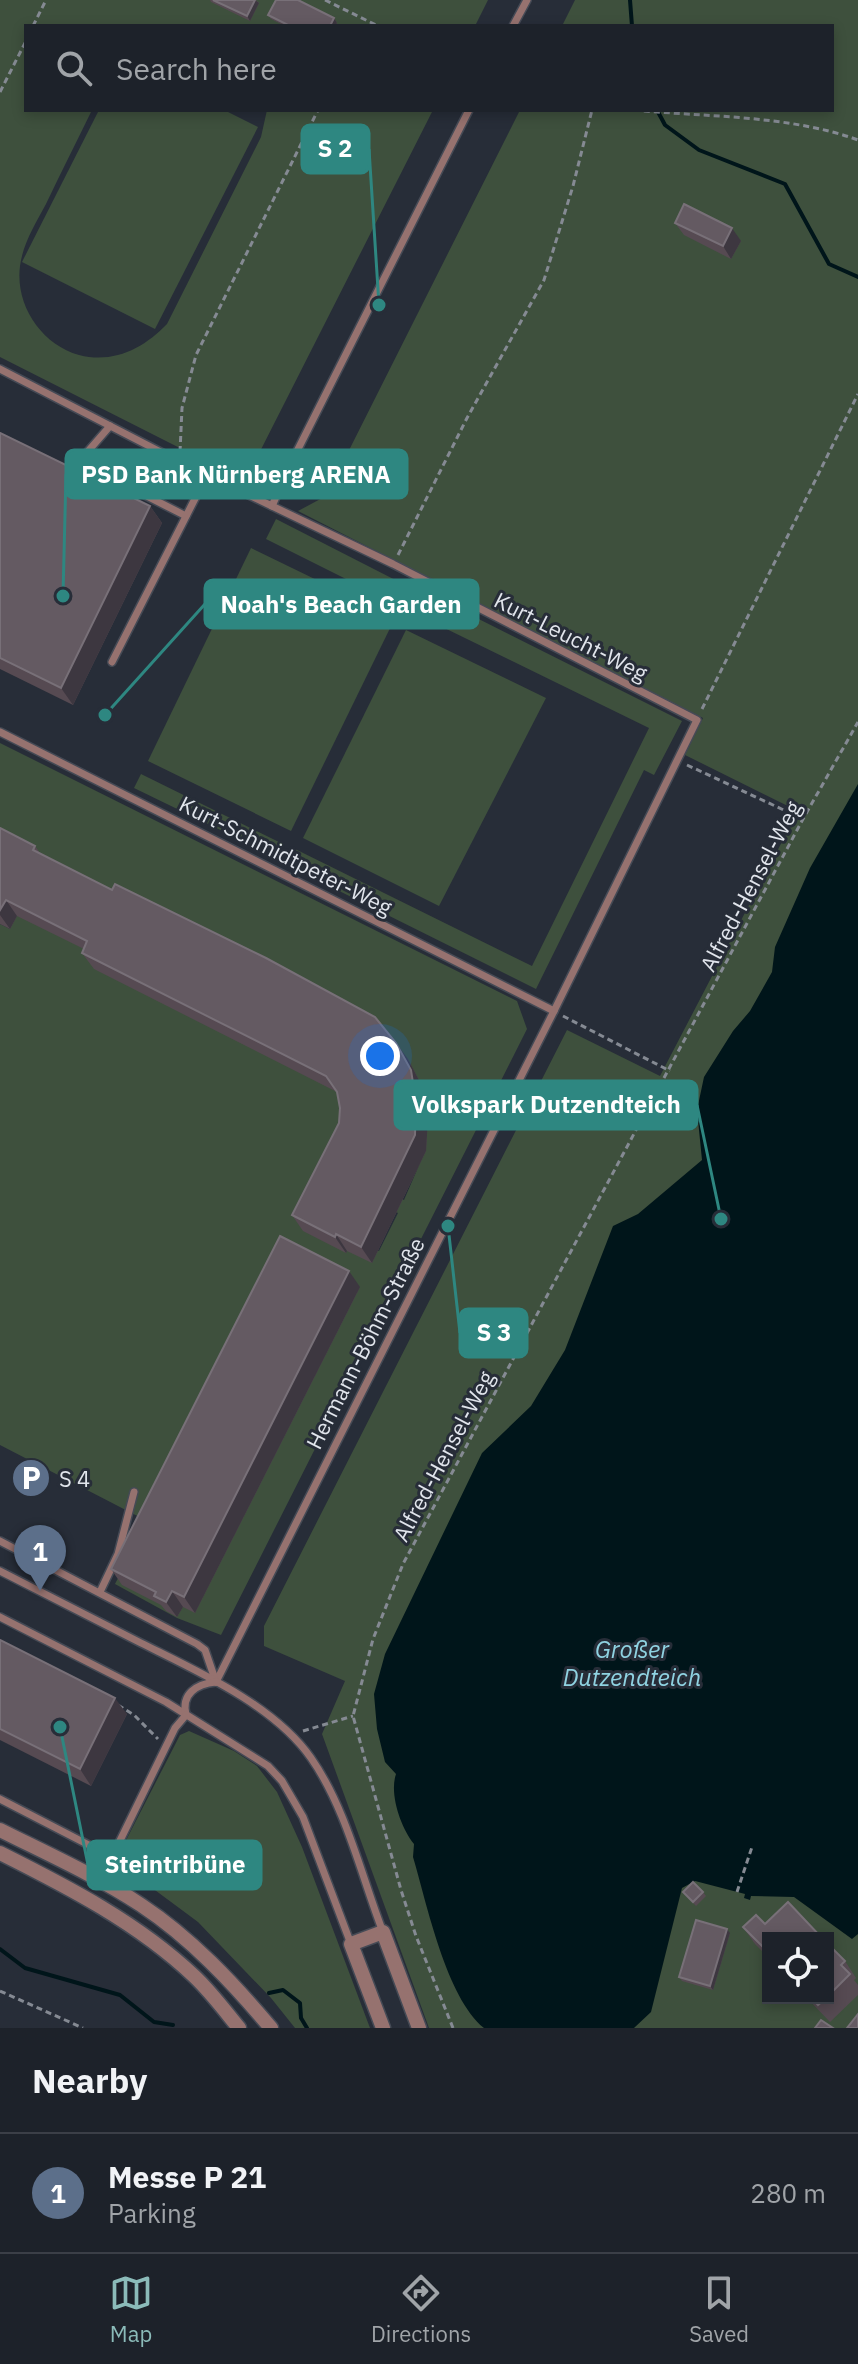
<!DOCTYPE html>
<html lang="en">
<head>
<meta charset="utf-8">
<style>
  body { margin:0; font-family:"IBM Plex Sans",sans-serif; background:#252a32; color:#f1f3f6 }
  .controls { position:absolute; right:24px; bottom:24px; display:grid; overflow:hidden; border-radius:0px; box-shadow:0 4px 12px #0003 }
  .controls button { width:72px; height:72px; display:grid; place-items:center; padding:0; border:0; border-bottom:2px solid #3b3f47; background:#1d222a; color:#f1f3f6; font:40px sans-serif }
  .you { position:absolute; left:380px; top:1056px; width:28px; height:28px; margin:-20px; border:6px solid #fff; border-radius:50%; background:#1a73e8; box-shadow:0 0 0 12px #1a73e833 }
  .badge { display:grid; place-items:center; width:52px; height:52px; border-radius:50%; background:#8bbbb9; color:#fff; font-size:26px; font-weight:700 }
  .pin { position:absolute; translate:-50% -66px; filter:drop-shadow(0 2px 4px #0008) }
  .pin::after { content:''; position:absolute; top:42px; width:28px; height:24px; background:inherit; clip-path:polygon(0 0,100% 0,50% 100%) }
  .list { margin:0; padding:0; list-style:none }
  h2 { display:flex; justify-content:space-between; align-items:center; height:104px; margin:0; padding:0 32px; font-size:34px }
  h2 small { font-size:26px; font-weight:400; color:#a0a4a8 }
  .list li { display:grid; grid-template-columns:52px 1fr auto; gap:24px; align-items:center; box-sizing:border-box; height:120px; padding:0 32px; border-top:2px solid #3b3f47 }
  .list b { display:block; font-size:30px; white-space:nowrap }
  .list p { margin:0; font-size:26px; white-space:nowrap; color:#a0a4a8 }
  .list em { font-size:26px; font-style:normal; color:#a0a4a8 }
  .icon { flex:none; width:44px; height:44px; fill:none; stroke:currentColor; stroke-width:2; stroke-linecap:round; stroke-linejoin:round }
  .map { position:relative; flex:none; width:858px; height:2028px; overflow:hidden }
  .search { position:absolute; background:#1d222a; box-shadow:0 4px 12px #0003; left:24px; right:24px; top:24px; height:88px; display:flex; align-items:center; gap:20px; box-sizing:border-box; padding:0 28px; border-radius:0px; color:#a0a4a8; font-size:30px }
  .sheet { height:224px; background:#1d222a }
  nav { display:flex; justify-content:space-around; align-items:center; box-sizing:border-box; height:112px; border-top:2px solid #3b3f47; background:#1d222a; font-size:22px; color:#a0a4a8 }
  nav a { display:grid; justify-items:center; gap:4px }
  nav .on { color:#8bbbb9 }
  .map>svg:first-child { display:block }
  .green { fill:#3e503d; fill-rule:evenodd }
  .water { fill:#00151a }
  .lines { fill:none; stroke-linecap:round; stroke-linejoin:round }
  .stream { stroke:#00151a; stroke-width:4 }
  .service-casing { stroke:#454a55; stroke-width:10 }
  .minor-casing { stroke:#454a55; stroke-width:17 }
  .path { stroke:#858a93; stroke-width:3; stroke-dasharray:6 4; stroke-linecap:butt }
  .service { stroke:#96726f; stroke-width:7 }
  .minor { stroke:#96726f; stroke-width:14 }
  .wall { fill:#564a52 }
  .shaded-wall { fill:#3d3740 }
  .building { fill:#645a62; stroke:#787078; stroke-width:2 }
  .labels { text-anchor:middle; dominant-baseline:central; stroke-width:6; stroke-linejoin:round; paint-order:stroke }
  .street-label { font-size:22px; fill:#e1e5ec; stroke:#272d38 }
  .poi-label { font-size:22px; fill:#e1e5ec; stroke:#272d38; text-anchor:start }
  .water-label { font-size:24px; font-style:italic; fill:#8fd2e1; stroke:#272d38 }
  .leader { fill:none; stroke:#2e8781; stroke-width:3 }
  .callout-dot { fill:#2e8781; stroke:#272d38; stroke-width:3 }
  .callout { fill:#2e8781; stroke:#2e8781; stroke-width:3 }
  .callout-label { font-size:24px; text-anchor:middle; font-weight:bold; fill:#fff }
</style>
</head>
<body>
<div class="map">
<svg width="858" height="2028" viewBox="0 0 858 2028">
  <rect width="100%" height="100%" fill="#272d38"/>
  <g class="green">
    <path d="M0 0H488L475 26 190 24 26 26V110H92C77 141 61 172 46 204 36 223 23 243 20 266 15 305 41 344 79 355 114 364 144 348 167 324L261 137 267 110H433L245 481 0 357Z"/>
    <path d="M575 0H858V2028H429L322 1734 345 1681 264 1646V1626L567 1030 660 1076 798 811 685 755 703 718 298 511 326 496 520 110H832V26H562ZM768 1938H828V1998H768Z"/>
    <polygon points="99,110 224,110 258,127 155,329 22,262"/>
    <polygon points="276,519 411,588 400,606 266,539"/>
    <polygon points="251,548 395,618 291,831 148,761"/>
    <polygon points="437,598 682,721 654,775 644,770 536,989 285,864 293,848 532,966 649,728 426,619"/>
    <polygon points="406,630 546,698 439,906 303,838"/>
    <path d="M0 743 517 1001 527 1029 221 1635 177 1618 115 1584 147 1521 0 1445V924L10 929 0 838ZM338 1092 423 1156 404 1200 379 1188 373 1200 398 1213 379 1251 354 1238 348 1108Z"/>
    <polygon points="141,774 283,844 276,857 134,788"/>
    <polygon points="189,1731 234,1751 257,1766 277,1792 302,1847 370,2028 295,2028 271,1998 198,1922 136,1876 121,1850 180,1735"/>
  </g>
  <path class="water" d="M858 784V1934L852 1939 794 1897 751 1896 750 1900 744 1898 745 1894 695 1881 682 1888 651 2012 634 2028H484C446 1997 427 1904 413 1857L414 1844C401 1828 389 1794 396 1774L385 1762 377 1729 374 1694 385 1654 482 1453 531 1406 565 1350 613 1226 638 1214 702 1160 697 1110 704 1077 733 1031 750 1011 772 972 775 947 810 868Z"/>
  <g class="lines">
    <g class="stream">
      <polyline points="630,0 632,26"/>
      <polyline points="657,110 665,125 699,150 785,184 829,264 858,277"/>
      <polyline points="0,1949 25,1968 120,1995 154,2022 173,2025"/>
      <polyline points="269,1993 283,1990 300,2003 301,2018 307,2028"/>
    </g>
    <g class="service-casing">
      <g id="service">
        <polyline points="513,26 527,0"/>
        <polyline points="0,369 180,462 393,564 697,720 554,1011 216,1682"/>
        <polyline points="110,426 83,457 86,465 186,516"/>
        <polyline points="272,506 289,467 469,110"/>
        <polyline points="112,662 207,475"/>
        <polyline points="0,732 554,1011"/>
        <polyline points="0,1541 197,1644 205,1650 216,1682"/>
        <path d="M0 1571C47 1595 94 1619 141 1643 197 1671 274 1705 311 1758 346 1808 361 1875 383 1932"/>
        <polyline points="100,1592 118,1554 134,1492"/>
        <polyline points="0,1617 166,1702 268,1766 282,1781 303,1817 351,1944"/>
        <path d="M186 1715C181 1694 196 1684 216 1682"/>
        <polyline points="0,1799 112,1857 175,1728 186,1715"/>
      </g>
    </g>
    <g class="minor-casing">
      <g id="minor">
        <path d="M0 1830C48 1854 97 1876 141 1905 191 1938 233 1983 271 2028"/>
        <path d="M0 1853C68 1887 138 1923 194 1976 211 1992 225 2011 239 2028"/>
        <polyline points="383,2028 351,1944 383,1932 419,2028"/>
      </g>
    </g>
    <g class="path">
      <polyline points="325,0 378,26"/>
      <polyline points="33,26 46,0"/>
      <polyline points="0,92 26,41"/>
      <path d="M634 110C705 117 790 115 858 140"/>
      <polyline points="180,452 182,408 196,355 318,110"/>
      <polyline points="398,555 467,418 544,280 573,186 592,110"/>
      <polyline points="702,709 858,394"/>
      <polyline points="687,765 803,819"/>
      <polyline points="563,1016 670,1071"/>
      <polyline points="118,1705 134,1715 158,1739"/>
      <polyline points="303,1731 353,1716"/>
      <polyline points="737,1892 752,1847"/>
      <polyline points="0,1991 83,2028"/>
      <polyline points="453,2028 416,1936 401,1890 353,1716 373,1639 403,1564 803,819 858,722"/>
    </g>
    <use href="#service" class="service"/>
    <use href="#minor" class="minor"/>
  </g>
  <g class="wall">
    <polygon points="210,0 256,0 259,3 250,21 211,2"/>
    <polygon points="268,15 334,18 337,23 335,26 285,26 271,19"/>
    <polygon points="675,223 741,241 731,259 684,235"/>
    <polygon points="0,433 150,506 162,523 73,705 0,669"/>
    <polygon points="0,828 35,846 40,853 408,1059 422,1086 428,1118 426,1151 372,1263 347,1251 346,1253 303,1231 292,1215 339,1123 340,1108 337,1092 94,969 82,953 84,949 17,916 10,929 0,924"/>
    <polygon points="360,1287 195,1613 183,1607 177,1617 166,1611 161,1605 122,1585 111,1569"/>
    <polygon points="0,1640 127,1714 91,1786 0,1740"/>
    <polygon points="683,1892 703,1892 706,1896 696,1906"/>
    <polygon points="765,1924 768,1938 768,1957 755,1944 743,1927"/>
    <polygon points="730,1933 713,1990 682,1981 679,1977"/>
    <polygon points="828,1944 845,1961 856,1978 854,1980 858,1985 858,1995 830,2022 807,1998 828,1998"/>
  </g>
  <g class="shaded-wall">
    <polygon points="255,0 259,3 250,21 247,16"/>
    <polygon points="334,18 337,23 335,26 330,26"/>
    <polygon points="732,228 741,241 731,259 723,246"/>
    <polygon points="150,506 162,523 73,705 61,688"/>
    <polygon points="6,900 17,916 10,929 0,915 0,910"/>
    <polygon points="396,1043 408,1059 422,1086 428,1118 426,1151 372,1263 361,1247"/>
    <polygon points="336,1234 347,1251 346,1253 335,1237"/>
    <polygon points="349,1271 360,1287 195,1613 184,1597"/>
    <polygon points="172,1591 183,1607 177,1617 166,1602"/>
    <polygon points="115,1698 127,1714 91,1786 80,1769"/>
    <polygon points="727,1929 730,1933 713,1990 710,1986"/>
  </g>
  <g class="building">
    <polygon points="213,0 255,0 247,16"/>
    <polygon points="276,0 298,0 334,18 330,26 290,26 268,15"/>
    <polygon points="684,204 732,228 723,246 675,223"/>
    <polygon points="0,433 150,506 61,688 0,658"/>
    <polygon points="0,828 35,846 33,850 112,890 115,884 266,958 375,1017 396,1043 411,1070 416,1102 415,1135 361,1247 336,1234 335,1237 292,1215 339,1123 340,1108 337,1092 326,1076 82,953 87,941 6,900 0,910"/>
    <polygon points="280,1236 349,1271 184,1597 172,1591 166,1602 154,1596 156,1592 111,1569"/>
    <polygon points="0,1640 115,1698 80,1769 0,1729"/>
    <polygon points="693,1882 703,1892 693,1902 683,1892"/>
    <polygon points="788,1902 822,1938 768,1938 768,1952 743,1927 756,1915 765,1924"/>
    <polygon points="696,1920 727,1929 710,1986 679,1977"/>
    <polygon points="828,1944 845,1961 841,1965 850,1974 828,1996"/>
    <polygon points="812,1998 826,1998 818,2005"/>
    <polygon points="858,2014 858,2028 847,2028"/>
    <polygon points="821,2020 833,2028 815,2028"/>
  </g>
  <defs>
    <g id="parking-disc" transform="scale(2)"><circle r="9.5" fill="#5c6f8a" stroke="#272d38"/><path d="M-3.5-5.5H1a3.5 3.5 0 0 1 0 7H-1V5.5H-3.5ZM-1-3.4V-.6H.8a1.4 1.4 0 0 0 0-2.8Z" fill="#fff"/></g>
  </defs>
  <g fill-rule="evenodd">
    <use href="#parking-disc" x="31" y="1478"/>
  </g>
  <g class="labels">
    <g class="street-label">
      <text transform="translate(571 636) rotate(27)">Kurt-Leucht-Weg</text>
      <text transform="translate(286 855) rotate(27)">Kurt-Schmidtpeter-Weg</text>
      <text transform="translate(750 886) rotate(-62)">Alfred-Hensel-Weg</text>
      <text transform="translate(365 1343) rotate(-63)">Hermann-Böhm-Straße</text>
      <text transform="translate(443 1456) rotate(-62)">Alfred-Hensel-Weg</text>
    </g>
    <g class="poi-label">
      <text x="59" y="1478">S 4</text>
    </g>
    <g class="water-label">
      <text x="632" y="1649">Großer<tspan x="632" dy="28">Dutzendteich</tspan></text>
    </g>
  </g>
  <path class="leader" d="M379 305L369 149M63 596L66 474M105 715L205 604M721 1219L697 1105M448 1226L460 1333M60 1727L88 1865"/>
  <g class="callout-dot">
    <circle cx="379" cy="305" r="8"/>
    <circle cx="63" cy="596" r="8"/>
    <circle cx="105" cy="715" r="8"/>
    <circle cx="721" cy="1219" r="8"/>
    <circle cx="448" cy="1226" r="8"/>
    <circle cx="60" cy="1727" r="8"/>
  </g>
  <g class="callout">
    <rect x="302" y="125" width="67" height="48" rx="8"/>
    <rect x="66" y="450" width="341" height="48" rx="8"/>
    <rect x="205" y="580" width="273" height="48" rx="8"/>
    <rect x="395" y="1081" width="302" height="48" rx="8"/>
    <rect x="460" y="1309" width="67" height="48" rx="8"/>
    <rect x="88" y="1841" width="173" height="48" rx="8"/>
  </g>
  <g class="callout-label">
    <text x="335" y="157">S 2</text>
    <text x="236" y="483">PSD Bank Nürnberg ARENA</text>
    <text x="341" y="613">Noah's Beach Garden</text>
    <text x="546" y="1113">Volkspark Dutzendteich</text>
    <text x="494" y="1341">S 3</text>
    <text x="175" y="1873">Steintribüne</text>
  </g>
</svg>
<div class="controls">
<button><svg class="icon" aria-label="locate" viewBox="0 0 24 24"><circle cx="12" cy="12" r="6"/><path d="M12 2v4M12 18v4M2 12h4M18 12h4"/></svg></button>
</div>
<div class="you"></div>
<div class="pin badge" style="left:40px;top:1591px;background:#5c6f8a">1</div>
<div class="search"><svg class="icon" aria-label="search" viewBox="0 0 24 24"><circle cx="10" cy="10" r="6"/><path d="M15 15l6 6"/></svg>Search here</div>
</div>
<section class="sheet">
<h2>Nearby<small></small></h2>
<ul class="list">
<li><span class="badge" style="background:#5c6f8a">1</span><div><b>Messe P 21</b><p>Parking</p></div><em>280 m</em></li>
</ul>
</section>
<nav>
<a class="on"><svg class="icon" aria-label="map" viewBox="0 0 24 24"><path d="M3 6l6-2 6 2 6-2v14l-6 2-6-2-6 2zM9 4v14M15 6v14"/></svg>Map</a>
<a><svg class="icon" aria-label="directions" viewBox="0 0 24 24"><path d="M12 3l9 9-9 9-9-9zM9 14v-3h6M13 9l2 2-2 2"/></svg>Directions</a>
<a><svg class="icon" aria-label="saved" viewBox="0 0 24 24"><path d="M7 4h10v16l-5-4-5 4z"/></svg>Saved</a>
</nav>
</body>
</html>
